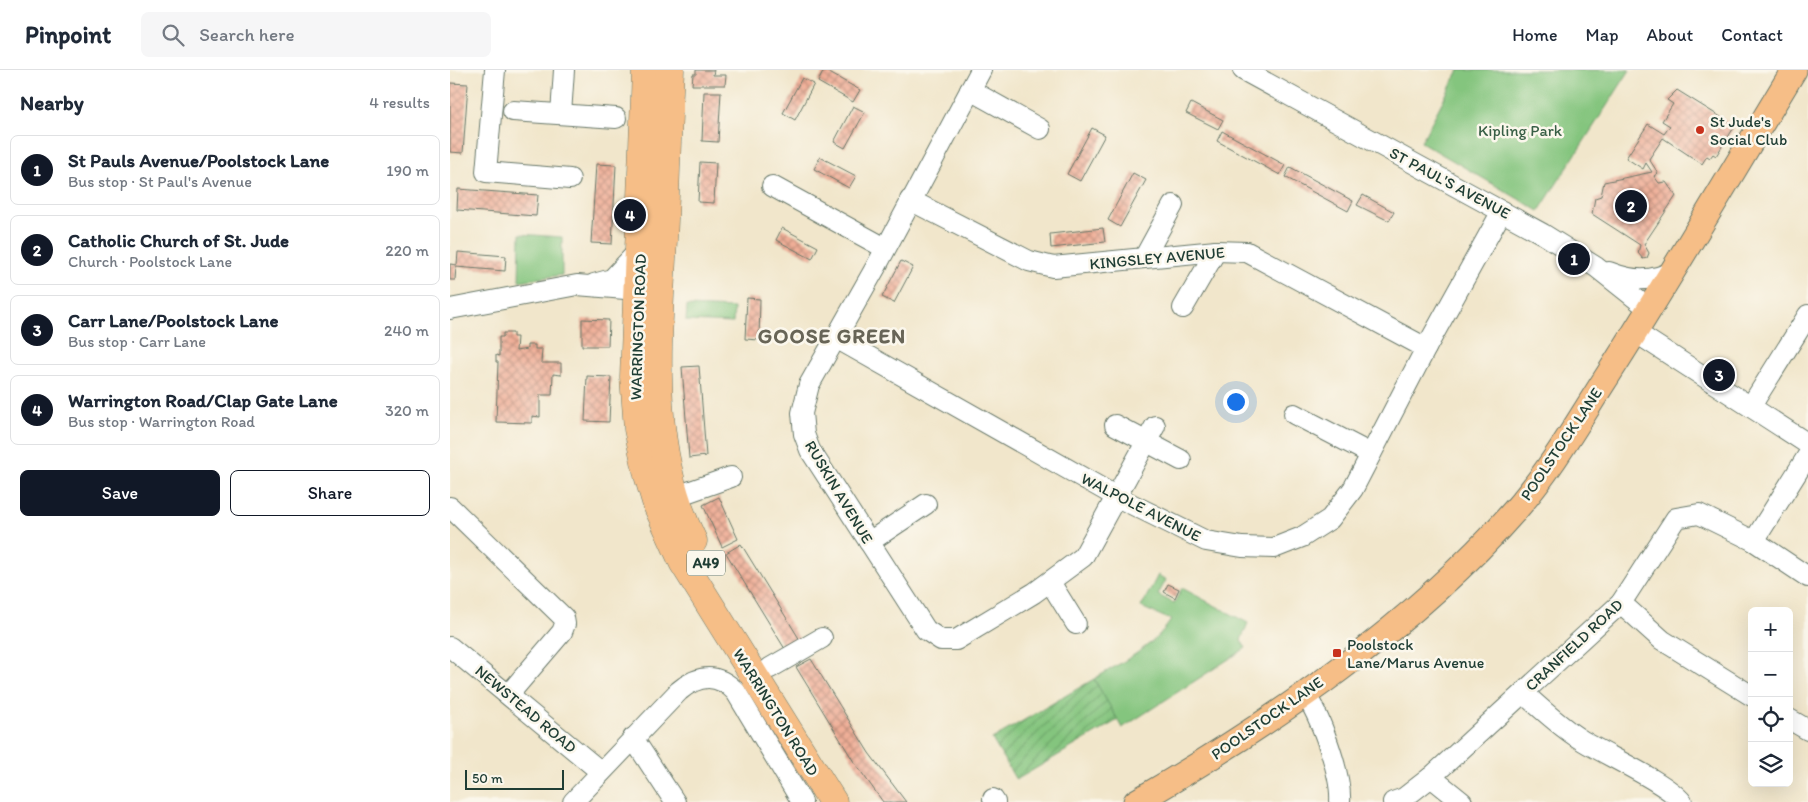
<!DOCTYPE html>
<html lang="en">
<head>
<meta charset="utf-8">
<style>
  body { margin:0; font-family:Itim,sans-serif; background:#f6f6f7; color:#1f2937 }
  .controls { position:absolute; right:15px; bottom:15px; display:grid; overflow:hidden; border-radius:8px; box-shadow:0 5px 20px #0002 }
  .controls button { width:45px; height:45px; display:grid; place-items:center; padding:0; border:0; border-bottom:1px solid #e0e1e3; background:#fff; color:#1f2937; font:25px sans-serif }
  .scale { position:absolute; left:15px; bottom:12px; width:99px; box-sizing:border-box; padding-left:5px; border:2px solid #1f3d34; border-top:0; font-size:14px; line-height:18px; white-space:nowrap; color:#1f3d34; -webkit-text-stroke:4px #fbf7ec; paint-order:stroke }
  .you { position:absolute; left:785px; top:331px; width:18px; height:18px; margin:-12px; border:4px solid #fff; border-radius:50%; background:#1a73e8; box-shadow:0 0 0 8px #1a73e833 }
  .badge { display:grid; place-items:center; width:32px; height:32px; border-radius:50%; background:#111827; color:#fff; font-size:16px; font-weight:700 }
  .pin { position:absolute; translate:-50% -50%; border:2px solid #fff; box-shadow:0 1px 5px #0006 }
  .list { margin:0; padding:0; list-style:none }
  h2 { display:flex; justify-content:space-between; align-items:center; height:65px; margin:0; padding:0 20px; font-size:21px }
  h2 small { font-size:16px; font-weight:400; color:#747a83 }
  .list li { display:grid; grid-template-columns:32px 1fr auto; gap:15px; align-items:center; box-sizing:border-box; height:70px; margin:0 10px 10px; padding:0 10px; border:1px solid #e0e1e3; border-radius:8px }
  .list b { display:block; font-size:19px; white-space:nowrap }
  .list p { margin:0; font-size:16px; white-space:nowrap; color:#747a83 }
  .list em { font-size:16px; font-style:normal; color:#747a83 }
  .actions { display:flex; gap:10px; padding:15px 20px }
  .actions a { flex:1; padding:11px 0; border:1px solid #111827; border-radius:8px; text-align:center; font-size:18px; color:#111827 }
  .actions .main { background:#111827; color:#fff }
  .icon { flex:none; width:28px; height:28px; fill:none; stroke:currentColor; stroke-width:2; stroke-linecap:round; stroke-linejoin:round }
  .map { position:relative; flex:none; width:1358px; height:732px; overflow:hidden }
  header { display:flex; align-items:center; gap:30px; box-sizing:border-box; height:70px; padding:0 25px; background:#fff; border-bottom:1px solid #e0e1e3 }
  header strong { font-size:24px }
  nav { display:flex; gap:28px; margin-inline-start:auto; font-size:18px }
  .search { width:350px; height:45px; background:#f6f6f7; display:flex; align-items:center; gap:12px; box-sizing:border-box; padding:0 18px; border-radius:8px; color:#747a83; font-size:19px }
  main { display:flex }
  aside { flex:1; background:#fff }
  .map>svg:first-child { display:block }
  .green { fill:#84c57e; stroke:#528159 }
  .garden { fill:url(#garden-furrows); stroke:#528159 }
  .building { fill:url(#building-cross-hatch) }
  .lines { fill:none; stroke-linecap:round; stroke-linejoin:round }
  .minor-casing { stroke:#687869; stroke-width:22 }
  .major-casing { stroke:#687869; stroke-width:27 }
  .highway-casing { stroke:#687869; stroke-width:29 }
  .minor { stroke:#fff; stroke-width:20 }
  .major { stroke:#f6be87; stroke-width:25 }
  .highway { stroke:#f6be87; stroke-width:28 }
  .poi-dot { fill:#c8321e; stroke:#fbf7ec; stroke-width:2 }
  .labels { text-anchor:middle; dominant-baseline:central; stroke-width:5; stroke-linejoin:round; paint-order:stroke }
  .shield { fill:#fbf7ec; stroke:#61756b; stroke-width:1 }
  .shield-label { font-size:15px; font-weight:bold; fill:#1f3d34 }
  .poi-label { font-size:16px; fill:#1f3d34; stroke:#fbf7ec; text-anchor:start }
  .park-label { font-size:16px; fill:#385f46; stroke:#fbf7ec }
  .street-label { font-size:16px; fill:#1f3d34; stroke:#fbf7ec }
  .district-label { font-size:21px; font-weight:bold; letter-spacing:1px; fill:#686557; stroke:#fbf7ec }
</style>
</head>
<body>
<header>
<strong>Pinpoint</strong>
<div class="search"><svg class="icon" aria-label="search" viewBox="0 0 24 24"><circle cx="10" cy="10" r="6"/><path d="M15 15l6 6"/></svg>Search here</div>
<nav><a>Home</a><a>Map</a><a>About</a><a>Contact</a></nav>
</header>
<main>
<aside>
<h2>Nearby<small>4 results</small></h2>
<ul class="list">
<li><span class="badge">1</span><div><b>St Pauls Avenue/Poolstock Lane</b><p>Bus stop · St Paul's Avenue</p></div><em>190 m</em></li>
<li><span class="badge">2</span><div><b>Catholic Church of St. Jude</b><p>Church · Poolstock Lane</p></div><em>220 m</em></li>
<li><span class="badge">3</span><div><b>Carr Lane/Poolstock Lane</b><p>Bus stop · Carr Lane</p></div><em>240 m</em></li>
<li><span class="badge">4</span><div><b>Warrington Road/Clap Gate Lane</b><p>Bus stop · Warrington Road</p></div><em>320 m</em></li>
</ul>
<div class="actions"><a class="main">Save</a><a>Share</a></div>
</aside>
<div class="map">
<svg width="1358" height="732" viewBox="0 0 1358 732">
  <defs>
    <pattern id="garden-furrows" width="10" height="10" patternUnits="userSpaceOnUse" patternTransform="scale(1.25)"><rect width="10" height="10" fill="#84c57e"/><path d="M-1 1l2-2M0 10L10 0M9 11l2-2" fill="none" stroke="#6ba168"/></pattern>
    <pattern id="building-cross-hatch" width="8" height="8" patternUnits="userSpaceOnUse" patternTransform="scale(1.25)"><rect width="8" height="8" fill="#efae97"/><path d="M0 0l8 8M0 8l8-8" fill="none" stroke="#c18f7c"/></pattern>
  </defs>
  <rect width="100%" height="100%" fill="#fbf7ec"/>
  <filter id="ink" filterUnits="userSpaceOnUse"><feTurbulence type="fractalNoise" baseFrequency=".02" numOctaves="2"/><feDisplacementMap in="SourceGraphic" scale="10" xChannelSelector="R" yChannelSelector="G"/><feConvolveMatrix kernelMatrix="1 2 1 2 8 2 1 2 1" color-interpolation-filters="sRGB"/></filter>
  <filter id="wash" filterUnits="userSpaceOnUse"><feTurbulence type="fractalNoise" baseFrequency=".0096" numOctaves="4" result="noise"/><feDisplacementMap in="SourceGraphic" scale="20" xChannelSelector="R" yChannelSelector="G"/><feGaussianBlur stdDeviation="1.12" result="paint"/><feColorMatrix in="noise" values="0 0 0 0 0 0 0 0 0 0 0 0 0 0 0 0 0 1.4 0 .05"/><feComposite in="paint" operator="in"/></filter>
  <g filter="url(#wash)">
    <rect width="100%" height="100%" fill="#f1e6cb"/>
    <g class="green">
      <polygon points="1009,0 1180,0 1089,141 971,72"/>
      <polygon points="70,164 112,167 112,205 69,211"/>
      <polygon points="237,236 284,238 283,253 236,251"/>
      <path d="M708 505 716 510 708 525 724 533 732 518 798 553 791 570 796 578 672 658 644 609C670 593 704 577 721 550L691 537Z"/>
    </g>
    <polygon class="garden" points="644,609 668,650 566,710 542,669"/>
    <g id="blocks">
      <g class="building">
        <polygon points="246,0 264,0 263,5 276,5 275,15 242,15 243,4 246,4"/>
        <polygon points="374,0 410,20 403,32 368,12"/>
        <polygon points="352,8 364,14 345,50 333,43"/>
        <polygon points="0,13 18,14 13,83 0,82"/>
        <polygon points="1227,20 1285,56 1266,86 1263,84 1260,88 1257,86 1252,94 1213,68 1199,89 1208,103 1204,106 1209,113 1216,112 1226,126 1194,174 1199,183 1197,188 1193,189 1188,183 1190,175 1142,144 1145,128 1151,126 1154,112 1202,102 1196,93 1193,99 1176,88 1198,54 1214,64 1220,56 1212,51 1223,34 1217,30"/>
        <polygon points="254,22 271,22 268,72 252,71"/>
        <polygon points="741,33 773,50 768,59 736,43"/>
        <polygon points="403,36 415,42 395,78 384,72"/>
        <polygon points="642,58 655,65 630,111 617,104"/>
        <polygon points="772,61 835,95 830,105 767,71"/>
        <polygon points="370,87 406,106 399,118 364,99"/>
        <polygon points="250,92 266,93 264,133 248,132"/>
        <polygon points="146,94 166,95 162,174 141,173"/>
        <polygon points="840,97 903,131 898,141 835,107"/>
        <polygon points="683,103 696,110 670,157 658,150"/>
        <polygon points="8,119 88,125 86,146 7,140"/>
        <polygon points="913,125 944,142 939,151 907,135"/>
        <polygon points="332,158 368,177 362,189 326,170"/>
        <polygon points="653,158 655,172 601,178 600,164"/>
        <polygon points="8,182 56,186 55,201 6,197 5,210 0,210 0,194 7,195"/>
        <polygon points="451,191 463,197 444,233 432,227"/>
        <polygon points="297,228 310,229 309,270 295,269"/>
        <polygon points="132,249 159,250 158,276 132,276"/>
        <polygon points="53,263 63,263 63,267 67,267 66,281 77,279 77,275 85,275 85,279 92,279 91,293 111,293 111,305 103,304 102,325 90,325 90,347 82,346 82,353 46,352 48,292 46,292 46,285 49,286 49,267 53,267"/>
        <polygon points="249,296 256,386 239,388 232,297"/>
        <polygon points="137,306 161,307 159,352 135,351"/>
        <polygon points="269,427 288,469 272,477 253,435"/>
        <polygon points="291,474 350,570 335,579 276,483"/>
        <polygon points="718,514 729,519 725,528 714,522"/>
        <polygon points="361,589 419,683 456,732 433,732 404,692 346,597"/>
      </g>
    </g>
  </g>
  <g filter="url(#ink)">
    <use href="#blocks" fill-opacity="0" stroke="#687869" stroke-width="1"/>
    <g class="lines">
      <g class="minor-casing">
        <g id="minor">
          <polyline points="45,0 36,102 120,109"/>
          <polyline points="531,0 427,195 359,315 352,343 354,364 360,380 476,560 491,570 506,570 584,523 633,487 705,356"/>
          <polyline points="793,0 1093,164 1146,197 1199,239"/>
          <polyline points="520,20 590,59"/>
          <polyline points="63,41 166,48"/>
          <polyline points="111,44 114,0"/>
          <polyline points="322,116 435,178"/>
          <polyline points="460,130 579,191 603,197 766,181 797,182 976,278"/>
          <polyline points="694,188 723,135"/>
          <path d="M1159 202C1182 211 1202 213 1224 200"/>
          <polyline points="144,214 162,209 190,179"/>
          <polyline points="733,238 766,181"/>
          <polyline points="0,239 127,215 200,221"/>
          <polyline points="1185,262 1358,374"/>
          <polyline points="386,268 667,427 756,471 792,477 824,478 852,467 880,449 903,419 976,278 1052,141"/>
          <polyline points="1301,336 1358,245"/>
          <polyline points="844,344 921,384"/>
          <polyline points="665,355 731,390"/>
          <polyline points="224,427 281,407"/>
          <polyline points="0,437 114,548 115,554 112,562 59,624"/>
          <polyline points="1304,471 1358,385"/>
          <polyline points="419,472 476,434"/>
          <polyline points="600,512 626,554"/>
          <polyline points="1171,533 1212,570 1302,626"/>
          <polyline points="0,577 151,702"/>
          <polyline points="320,598 372,568"/>
          <path d="M854 623C870 644 892 706 890 732"/>
          <path d="M1073 623C1092 639 1109 656 1130 669 1155 685 1216 712 1232 732"/>
          <polyline points="1339,649 1358,660"/>
          <polyline points="183,668 225,732"/>
          <polyline points="981,707 1012,732"/>
          <polyline points="543,729 545,732"/>
          <path d="M123 732 229 621C249 604 268 603 286 622L352 732"/>
          <polyline points="943,732 954,728 981,707 1171,533 1226,448 1249,444 1304,471 1358,507"/>
        </g>
      </g>
      <g class="major-casing">
        <path id="major" d="M686 732C822 653 963 557 1067 438 1102 398 1129 350 1158 305 1222 205 1282 102 1344 0"/>
      </g>
      <g class="highway-casing">
        <g id="highway">
          <polyline points="196,0 184,307 188,359 198,405 207,435 233,492 383,732"/>
          <path d="M220 0C217 57 216 113 213 170 208 271 196 377 243 471"/>
        </g>
      </g>
      <use href="#minor" class="minor"/>
      <use href="#major" class="major"/>
      <use href="#highway" class="highway"/>
    </g>
  </g>
  <g class="poi-dot">
    <circle cx="1250" cy="60" r="5"/>
    <rect x="882" y="578" width="10" height="10" rx="2.5"/>
  </g>
  <g class="labels">
    <rect class="shield" x="237" y="480.5" width="38" height="25" rx="4"/>
    <g class="shield-label">
      <text x="256" y="493">A49</text>
    </g>
    <g class="poi-label">
      <text x="1260" y="51">St Jude's<tspan x="1260" dy="18">Social Club</tspan></text>
      <text x="897" y="574">Poolstock<tspan x="897" dy="18">Lane/Marus Avenue</tspan></text>
    </g>
    <g class="park-label">
      <text x="1070" y="60">Kipling Park</text>
    </g>
    <g class="street-label">
      <text transform="translate(1000 113) rotate(28)">ST PAUL'S AVENUE</text>
      <text transform="translate(707 188) rotate(-5)">KINGSLEY AVENUE</text>
      <text transform="translate(188 257) rotate(-88)">WARRINGTON ROAD</text>
      <text transform="translate(1111 374) rotate(-56)">POOLSTOCK LANE</text>
      <text transform="translate(389 422) rotate(59)">RUSKIN AVENUE</text>
      <text transform="translate(691 437) rotate(27)">WALPOLE AVENUE</text>
      <text transform="translate(1124 575) rotate(-43)">CRANFIELD ROAD</text>
      <text transform="translate(76 639) rotate(40)">NEWSTEAD ROAD</text>
      <text transform="translate(326 642) rotate(58)">WARRINGTON ROAD</text>
      <text transform="translate(817 648) rotate(-35)">POOLSTOCK LANE</text>
    </g>
    <g class="district-label">
      <text x="382" y="265">GOOSE GREEN</text>
    </g>
  </g>
</svg>
<div class="controls">
<button>+</button>
<button>−</button>
<button><svg class="icon" aria-label="locate" viewBox="0 0 24 24"><circle cx="12" cy="12" r="6"/><path d="M12 2v4M12 18v4M2 12h4M18 12h4"/></svg></button>
<button><svg class="icon" aria-label="layers" viewBox="0 0 24 24"><path d="M12 4l9 5-9 5-9-5zM3 14l9 5 9-5"/></svg></button>
</div>
<div class="scale">50 m</div>
<div class="you"></div>
<div class="pin badge" style="left:1124px;top:189px">1</div>
<div class="pin badge" style="left:1181px;top:136px">2</div>
<div class="pin badge" style="left:1269px;top:305px">3</div>
<div class="pin badge" style="left:180px;top:145px">4</div>
</div>
</main>
</body>
</html>
